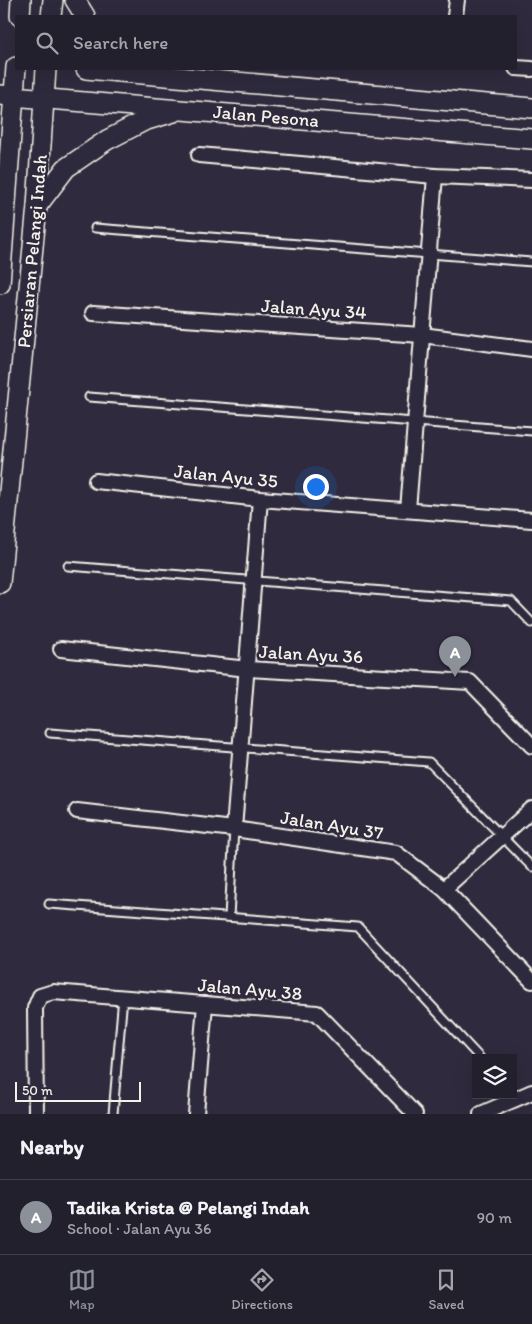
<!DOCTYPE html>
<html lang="en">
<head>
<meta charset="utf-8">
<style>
  body { margin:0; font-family:Itim,sans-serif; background:#2f2d3a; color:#f1f3f6 }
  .controls { position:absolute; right:15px; bottom:15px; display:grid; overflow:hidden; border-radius:0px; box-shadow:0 5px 20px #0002 }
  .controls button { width:45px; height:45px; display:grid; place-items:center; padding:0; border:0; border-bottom:1px solid #403e4a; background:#23202e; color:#f1f3f6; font:25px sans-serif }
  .scale { position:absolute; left:15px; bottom:12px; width:126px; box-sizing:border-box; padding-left:5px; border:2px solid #f4f1e8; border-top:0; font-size:14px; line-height:18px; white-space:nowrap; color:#f4f1e8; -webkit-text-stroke:4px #2f2a3d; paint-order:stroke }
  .you { position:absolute; left:315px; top:486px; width:18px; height:18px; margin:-12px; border:4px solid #fff; border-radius:50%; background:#1a73e8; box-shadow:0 0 0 8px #1a73e833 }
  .badge { display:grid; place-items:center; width:32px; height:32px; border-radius:50%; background:#8c9099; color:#fff; font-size:16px; font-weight:700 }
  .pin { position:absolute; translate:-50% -41px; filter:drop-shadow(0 1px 2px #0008) }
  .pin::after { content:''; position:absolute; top:26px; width:18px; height:15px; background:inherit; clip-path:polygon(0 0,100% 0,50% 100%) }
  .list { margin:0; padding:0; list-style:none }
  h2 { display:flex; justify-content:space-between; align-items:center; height:65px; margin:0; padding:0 20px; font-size:21px }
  h2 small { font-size:16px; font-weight:400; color:#a3a3aa }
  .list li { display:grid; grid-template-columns:32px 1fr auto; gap:15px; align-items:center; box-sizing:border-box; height:75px; padding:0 20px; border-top:1px solid #403e4a }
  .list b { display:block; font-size:19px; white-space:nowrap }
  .list p { margin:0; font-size:16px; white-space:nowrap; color:#a3a3aa }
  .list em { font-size:16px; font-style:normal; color:#a3a3aa }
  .icon { flex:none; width:28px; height:28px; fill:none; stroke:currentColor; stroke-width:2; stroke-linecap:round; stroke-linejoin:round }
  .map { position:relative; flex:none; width:532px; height:1114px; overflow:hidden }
  .search { position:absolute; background:#23202e; box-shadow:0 5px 20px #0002; left:15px; right:15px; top:15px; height:55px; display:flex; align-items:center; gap:12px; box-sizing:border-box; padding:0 18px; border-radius:0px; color:#a3a3aa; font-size:19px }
  .sheet { height:140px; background:#23202e }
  nav { display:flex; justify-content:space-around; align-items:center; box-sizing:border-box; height:70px; border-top:1px solid #403e4a; background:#23202e; font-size:14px; color:#a3a3aa }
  nav a { display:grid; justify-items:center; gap:2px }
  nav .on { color:#8c9099 }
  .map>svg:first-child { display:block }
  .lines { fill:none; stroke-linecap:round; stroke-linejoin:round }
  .lane-casing { stroke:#f4f1e8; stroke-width:11 }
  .street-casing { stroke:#f4f1e8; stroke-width:18 }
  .secondary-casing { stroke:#f4f1e8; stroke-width:22 }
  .lane { stroke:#2f2a3d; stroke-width:7 }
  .street { stroke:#2f2a3d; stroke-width:14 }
  .secondary { stroke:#2f2a3d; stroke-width:19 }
  .labels { text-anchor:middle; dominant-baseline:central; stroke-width:5; stroke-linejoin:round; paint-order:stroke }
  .street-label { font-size:19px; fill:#f4f1e8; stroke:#2f2a3d }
</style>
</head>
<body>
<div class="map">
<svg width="532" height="1114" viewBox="0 0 532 1114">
  <rect width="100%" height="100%" fill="#2f2a3d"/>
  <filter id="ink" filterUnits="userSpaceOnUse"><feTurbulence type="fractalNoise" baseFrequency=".02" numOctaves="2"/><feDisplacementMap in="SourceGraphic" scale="10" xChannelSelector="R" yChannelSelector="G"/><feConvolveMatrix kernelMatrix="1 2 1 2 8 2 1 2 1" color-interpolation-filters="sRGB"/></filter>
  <g filter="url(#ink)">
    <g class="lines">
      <g class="lane-casing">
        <g id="lane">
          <polyline points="95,228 532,262"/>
          <polyline points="89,397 532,431"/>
          <polyline points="68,566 511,601 532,623"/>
          <polyline points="50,733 429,762 532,867"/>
          <polyline points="49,904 358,927 480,1058"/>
          <polyline points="229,917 234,829"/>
          <polyline points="113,1114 123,996"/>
        </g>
      </g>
      <g class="street-casing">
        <g id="street">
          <polyline points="455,16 457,0"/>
          <polyline points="516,68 532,69"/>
          <polyline points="199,155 435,176 532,180"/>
          <polyline points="93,313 422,335 532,349"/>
          <polyline points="96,481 260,499 532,520"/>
          <polyline points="408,510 435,176"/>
          <polyline points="61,649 248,669 470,682 532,746"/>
          <polyline points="77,811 234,829 396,853 444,889 532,981"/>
          <polyline points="234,829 260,499"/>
          <polyline points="444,889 532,809"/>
          <polyline points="36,1114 35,1008 40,996 53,992 317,1013 415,1114"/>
          <polyline points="196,1114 205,1004"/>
          <polyline points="481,1114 532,1092"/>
        </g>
      </g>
      <g class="secondary-casing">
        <g id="secondary">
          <polyline points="75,0 85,16"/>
          <polyline points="20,16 21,0"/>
          <polyline points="51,16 53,0"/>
          <polyline points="86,69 532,108"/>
          <polyline points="0,95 532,139"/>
          <polyline points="37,206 66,168 107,140 144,121 174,112"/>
          <polyline points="0,284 16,67"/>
          <polyline points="0,583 37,206 46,69"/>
        </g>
      </g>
      <use href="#lane" class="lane"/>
      <use href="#street" class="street"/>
      <use href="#secondary" class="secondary"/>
    </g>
  </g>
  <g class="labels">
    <g class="street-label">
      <text transform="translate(266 116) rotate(5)">Jalan Pesona</text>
      <text transform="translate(32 251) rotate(-85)">Persiaran Pelangi Indah</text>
      <text transform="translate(314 309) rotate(4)">Jalan Ayu 34</text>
      <text transform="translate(226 476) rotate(6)">Jalan Ayu 35</text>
      <text transform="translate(311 654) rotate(3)">Jalan Ayu 36</text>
      <text transform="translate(332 825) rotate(9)">Jalan Ayu 37</text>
      <text transform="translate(250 989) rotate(5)">Jalan Ayu 38</text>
    </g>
  </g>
</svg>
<div class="controls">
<button><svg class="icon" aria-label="layers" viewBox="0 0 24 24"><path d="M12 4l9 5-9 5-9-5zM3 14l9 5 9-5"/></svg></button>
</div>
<div class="scale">50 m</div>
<div class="you"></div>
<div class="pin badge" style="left:455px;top:677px">A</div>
<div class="search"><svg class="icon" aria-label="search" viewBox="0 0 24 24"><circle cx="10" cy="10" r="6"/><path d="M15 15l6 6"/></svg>Search here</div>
</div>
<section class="sheet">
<h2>Nearby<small></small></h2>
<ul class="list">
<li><span class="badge">A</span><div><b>Tadika Krista @ Pelangi Indah</b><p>School · Jalan Ayu 36</p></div><em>90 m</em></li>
</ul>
</section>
<nav>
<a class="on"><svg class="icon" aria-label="map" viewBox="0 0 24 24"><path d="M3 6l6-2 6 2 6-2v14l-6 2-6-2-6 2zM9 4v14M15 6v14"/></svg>Map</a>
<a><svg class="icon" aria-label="directions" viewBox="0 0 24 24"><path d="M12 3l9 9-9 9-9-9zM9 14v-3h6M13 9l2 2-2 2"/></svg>Directions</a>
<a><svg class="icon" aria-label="saved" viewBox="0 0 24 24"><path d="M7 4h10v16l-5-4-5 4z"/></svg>Saved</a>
</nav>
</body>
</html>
